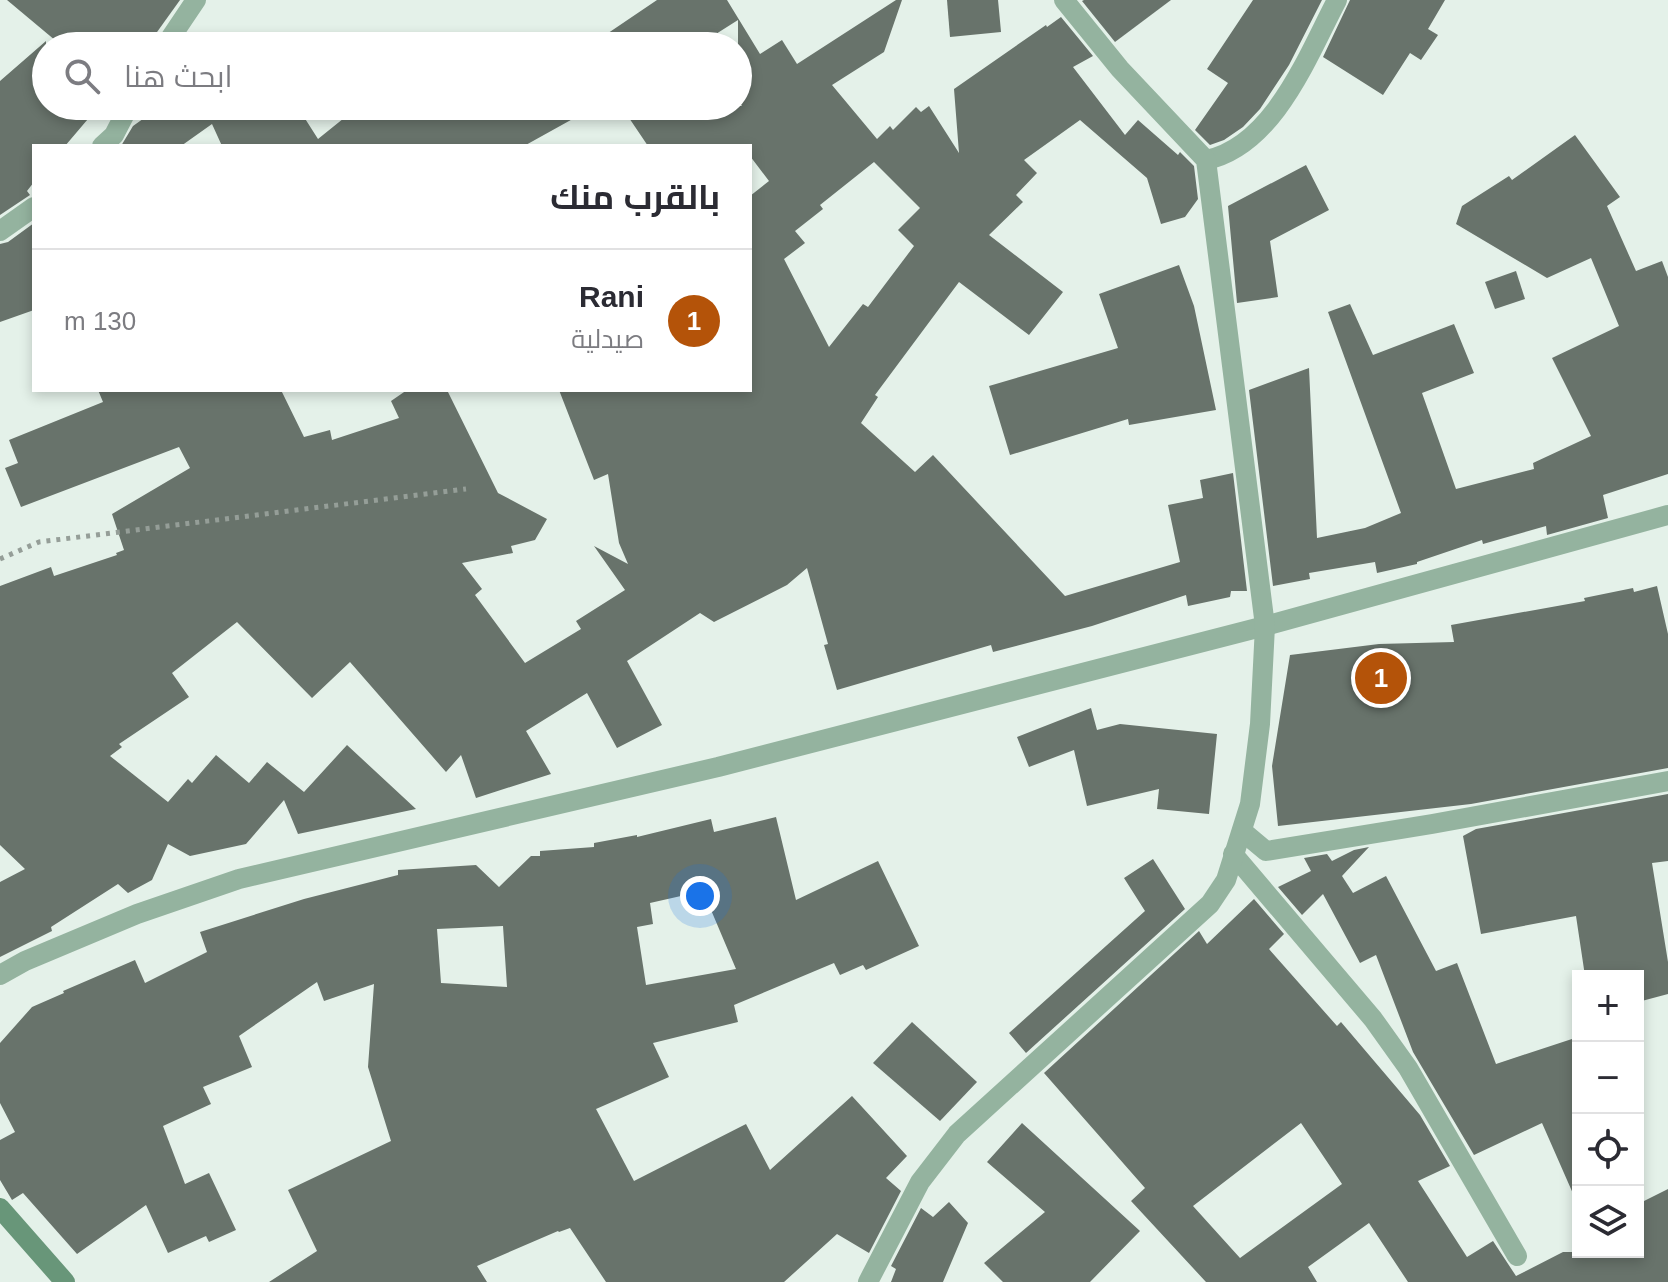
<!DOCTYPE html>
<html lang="ar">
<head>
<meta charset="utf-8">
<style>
  body { margin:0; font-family:Arial,Cairo,sans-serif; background:#f2f2f3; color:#2b2b33; direction:rtl }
  .controls { position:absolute; right:24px; bottom:24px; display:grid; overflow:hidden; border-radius:0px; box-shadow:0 4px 12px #0003 }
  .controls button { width:72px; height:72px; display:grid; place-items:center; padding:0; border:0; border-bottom:2px solid #e1e1e2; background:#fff; color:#2b2b33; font:40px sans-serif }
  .you { position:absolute; left:700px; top:896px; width:28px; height:28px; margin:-20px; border:6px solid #fff; border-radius:50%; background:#1a73e8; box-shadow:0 0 0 12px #1a73e833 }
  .badge { display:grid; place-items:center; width:52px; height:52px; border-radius:50%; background:#b45309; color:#fff; font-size:26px; font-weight:700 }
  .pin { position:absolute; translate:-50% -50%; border:4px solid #fff; box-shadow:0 2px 8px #0006 }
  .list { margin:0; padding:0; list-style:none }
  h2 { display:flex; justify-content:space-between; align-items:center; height:104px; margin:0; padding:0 32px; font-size:34px }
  h2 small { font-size:26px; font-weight:400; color:#7c7c81 }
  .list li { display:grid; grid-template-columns:52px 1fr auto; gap:24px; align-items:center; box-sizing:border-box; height:144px; padding:0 32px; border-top:2px solid #e1e1e2 }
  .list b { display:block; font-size:30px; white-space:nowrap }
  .list p { margin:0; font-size:26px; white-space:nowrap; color:#7c7c81 }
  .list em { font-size:26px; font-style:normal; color:#7c7c81 }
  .icon { flex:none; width:44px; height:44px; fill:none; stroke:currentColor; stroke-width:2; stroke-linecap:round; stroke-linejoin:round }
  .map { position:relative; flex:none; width:1668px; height:1282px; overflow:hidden; direction:ltr }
  .search { position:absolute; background:#fff; box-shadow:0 4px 12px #0003; left:32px; top:32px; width:720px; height:88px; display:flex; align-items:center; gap:20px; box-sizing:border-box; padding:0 28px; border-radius:44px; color:#7c7c81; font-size:30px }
  .panel { position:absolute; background:#fff; box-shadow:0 4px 12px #0003; left:32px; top:144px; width:720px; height:248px; border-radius:0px; direction:rtl }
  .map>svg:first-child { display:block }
  .building { fill:#68736b; fill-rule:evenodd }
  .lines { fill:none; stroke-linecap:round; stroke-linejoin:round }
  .path { stroke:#959e98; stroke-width:5; stroke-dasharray:4 6; stroke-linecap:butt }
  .street { stroke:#94b39f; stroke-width:20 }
  .secondary { stroke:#689679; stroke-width:20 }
</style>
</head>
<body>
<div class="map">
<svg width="1668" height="1282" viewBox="0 0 1668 1282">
  <rect width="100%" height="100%" fill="#e4f1e9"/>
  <g class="building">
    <polygon points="7,0 180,0 147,46 62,46"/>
    <path d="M657 0H727L760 54 782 40 797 64 896 0H902L884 52 832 85 877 139 890 126 893 130 916 107 921 112 929 106 959 153 954 89 1046 25 1047 27 1061 17 1093 56 1073 67 1125 135 1138 120 1178 155 1180 152 1194 166 1198 199 1185 217 1161 224 1147 178 1080 120 1024 160 1037 173 1016 195 1023 202 989 235 1063 292 1029 335 959 282 875 395 878 397 861 423 915 472 933 455 1065 596 1180 562 1168 505 1203 498 1200 480 1233 473 1247 591H1231L1230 597 1188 606 1186 595 1092 626 993 652 991 645 837 690 824 645 828 644 807 568 787 585 714 622 700 613 627 661 662 725 617 748 587 693 526 731 551 774 476 798 461 755 446 772 350 662 312 698 237 622 172 673 189 697 119 744 122 747 110 756 168 802 188 779 192 783 216 755 249 783 267 762 304 792 347 745 416 809 298 834 284 800 246 844 190 856 168 844 152 880 128 893 118 884 51 927 52 931 0 957V882L25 869 0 845V586L51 567 54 576 117 555 116 553 124 550 112 514 190 468 179 447 21 507 5 468 18 463 9 440 103 402 98 390H281L304 437 330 430 332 440 399 418 391 401 407 390H447L498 493 547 519 535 540 511 546 513 553 462 563 482 589 475 595 525 663 581 629 576 621 625 590 594 546 628 564 619 543 608 474 594 480 559 390H750V196L769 181 750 156V146H648L621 106H742L738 100V20L697 46H589ZM874 162 920 208 898 230 914 246 868 307 863 304 829 347 784 259 805 243 795 231 823 209 820 205Z"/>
    <polygon points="947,0 998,0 1001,32 950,37"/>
    <polygon points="1084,0 1171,0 1115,42 1082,1"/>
    <polygon points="1253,0 1322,0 1289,65 1260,109 1243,127 1224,140 1210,145 1195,130 1228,83 1207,69"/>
    <polygon points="1350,0 1445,0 1428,29 1438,35 1421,60 1410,53 1383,95 1323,57"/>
    <polygon points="46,41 46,106 99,106 65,146 34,146 34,182 27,191 30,195 0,215 0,81"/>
    <polygon points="161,106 297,106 318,139 359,106 596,106 524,146 222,146 212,124 181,146 121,146 133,126"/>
    <polygon points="1575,135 1620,197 1607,206 1636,271 1662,261 1668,277 1668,474 1603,495 1608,518 1547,535 1546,526 1483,544 1482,540 1417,562 1417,564 1377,573 1375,562 1309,573 1310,579 1273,586 1249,390 1309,368 1317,538 1365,528 1401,513 1328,312 1350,304 1373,355 1454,324 1474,373 1422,393 1456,489 1534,469 1533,463 1591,436 1552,358 1619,326 1591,258 1547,278 1456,224 1462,206 1509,176 1512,180"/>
    <polygon points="1306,165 1329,210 1270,241 1278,297 1237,303 1228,206"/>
    <polygon points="34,223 34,310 0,322 0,244 8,242"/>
    <polygon points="1179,265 1194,306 1216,410 1129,425 1128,419 1010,455 989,386 1118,348 1099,294"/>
    <polygon points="1516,271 1525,299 1495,309 1485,282"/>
    <polygon points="1657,586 1668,634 1668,768 1471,804 1278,826 1272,766 1290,655 1379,644 1454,642 1451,625 1585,601 1584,598 1633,588 1634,592"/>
    <polygon points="1091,708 1097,730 1120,724 1217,734 1209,814 1157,809 1159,789 1087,806 1074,750 1029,767 1017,737"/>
    <polygon points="1668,794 1668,861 1652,863 1668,962 1668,994 1638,1002 1638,976 1585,976 1576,916 1481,934 1463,836 1476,829"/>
    <path d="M776 817 796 900 878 861 919 946 866 970 863 965 840 975 834 963 734 1005 738 1022 653 1043 669 1077 596 1109 634 1181 746 1124 770 1170 852 1096 907 1156 886 1178 901 1191 869 1253 837 1234 784 1282H606L570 1228 559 1232 558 1231 477 1266 487 1282H269L317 1251 288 1190 391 1141 368 1067 374 984 324 1001 317 982 239 1036 252 1067 203 1087 211 1104 163 1126 185 1184 209 1173 236 1230 209 1242 206 1236 168 1253 146 1205 77 1254 23 1193 12 1200 0 1180V1140L15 1132 0 1103V1043L32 1007 64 993 63 991 135 960 145 983 207 952 200 932 304 899 398 875V870L476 865 499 887 531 856H540V851L594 847V843L637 835V837L711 819 714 832ZM703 891 736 969 646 985 637 927 653 924 650 903ZM503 926 507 987 441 983 437 929Z"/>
    <polygon points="1369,847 1342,876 1353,893 1386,876 1436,971 1457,963 1496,1064 1578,1037 1578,1205 1542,1123 1474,1155 1413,1052 1376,955 1360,963 1323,894 1302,915 1278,887 1311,871 1304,858 1327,854 1332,861 1354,850"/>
    <polygon points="1153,859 1185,909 1026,1053 1009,1033 1145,911 1124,878"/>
    <path d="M1254 899 1284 934 1269 949 1337 1026 1341 1022 1420 1115 1450 1166 1418 1181 1467 1257 1493 1241 1516 1276 1563 1252H1638V1204L1668 1189V1282H1408L1369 1223 1308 1267 1317 1282H1206L1131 1201 1145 1188 1044 1073 1199 931 1207 944ZM1301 1123 1342 1184 1240 1258 1193 1206Z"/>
    <polygon points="912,1022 977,1082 940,1121 873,1063"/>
    <polygon points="1022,1123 1140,1231 1090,1282 1003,1282 984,1263 1045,1212 987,1162"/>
    <polygon points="949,1202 968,1223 943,1282 891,1282 896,1269 891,1266 921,1208 933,1217"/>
  </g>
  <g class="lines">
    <polyline class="path" points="0,559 39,542 466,489"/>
    <g class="street">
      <polyline points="165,46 196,0"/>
      <polyline points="102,146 114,135 129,106"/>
      <path d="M1206 160C1274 146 1308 55 1337 0"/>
      <polyline points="0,231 34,207"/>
      <polyline points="1242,831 1266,851 1432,824 1668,781"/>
      <polyline points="1233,854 1373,1019 1408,1068 1517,1256"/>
      <polyline points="0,975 25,961 137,914 239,879 718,767 1265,626 1668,515"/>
      <polyline points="868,1282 920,1182 957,1134 1210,904 1226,880 1250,804 1260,724 1265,626 1206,160 1120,69 1064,0"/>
    </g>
    <polyline class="secondary" points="0,1208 65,1282"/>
  </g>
</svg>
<div class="controls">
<button>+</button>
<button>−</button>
<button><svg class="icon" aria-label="locate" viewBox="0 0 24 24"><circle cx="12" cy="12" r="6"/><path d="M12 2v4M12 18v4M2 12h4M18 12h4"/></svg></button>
<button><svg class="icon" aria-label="layers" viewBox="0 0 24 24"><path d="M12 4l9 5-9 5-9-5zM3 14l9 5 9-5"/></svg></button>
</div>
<div class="you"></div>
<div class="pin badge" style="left:1381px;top:678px">1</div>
<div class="search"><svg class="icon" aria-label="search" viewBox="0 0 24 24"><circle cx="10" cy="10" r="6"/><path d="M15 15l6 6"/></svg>ابحث هنا</div>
<section class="panel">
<h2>بالقرب منك<small></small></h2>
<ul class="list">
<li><span class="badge">1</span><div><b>Rani</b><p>صيدلية</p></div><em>130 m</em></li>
</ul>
</section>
</div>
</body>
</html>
